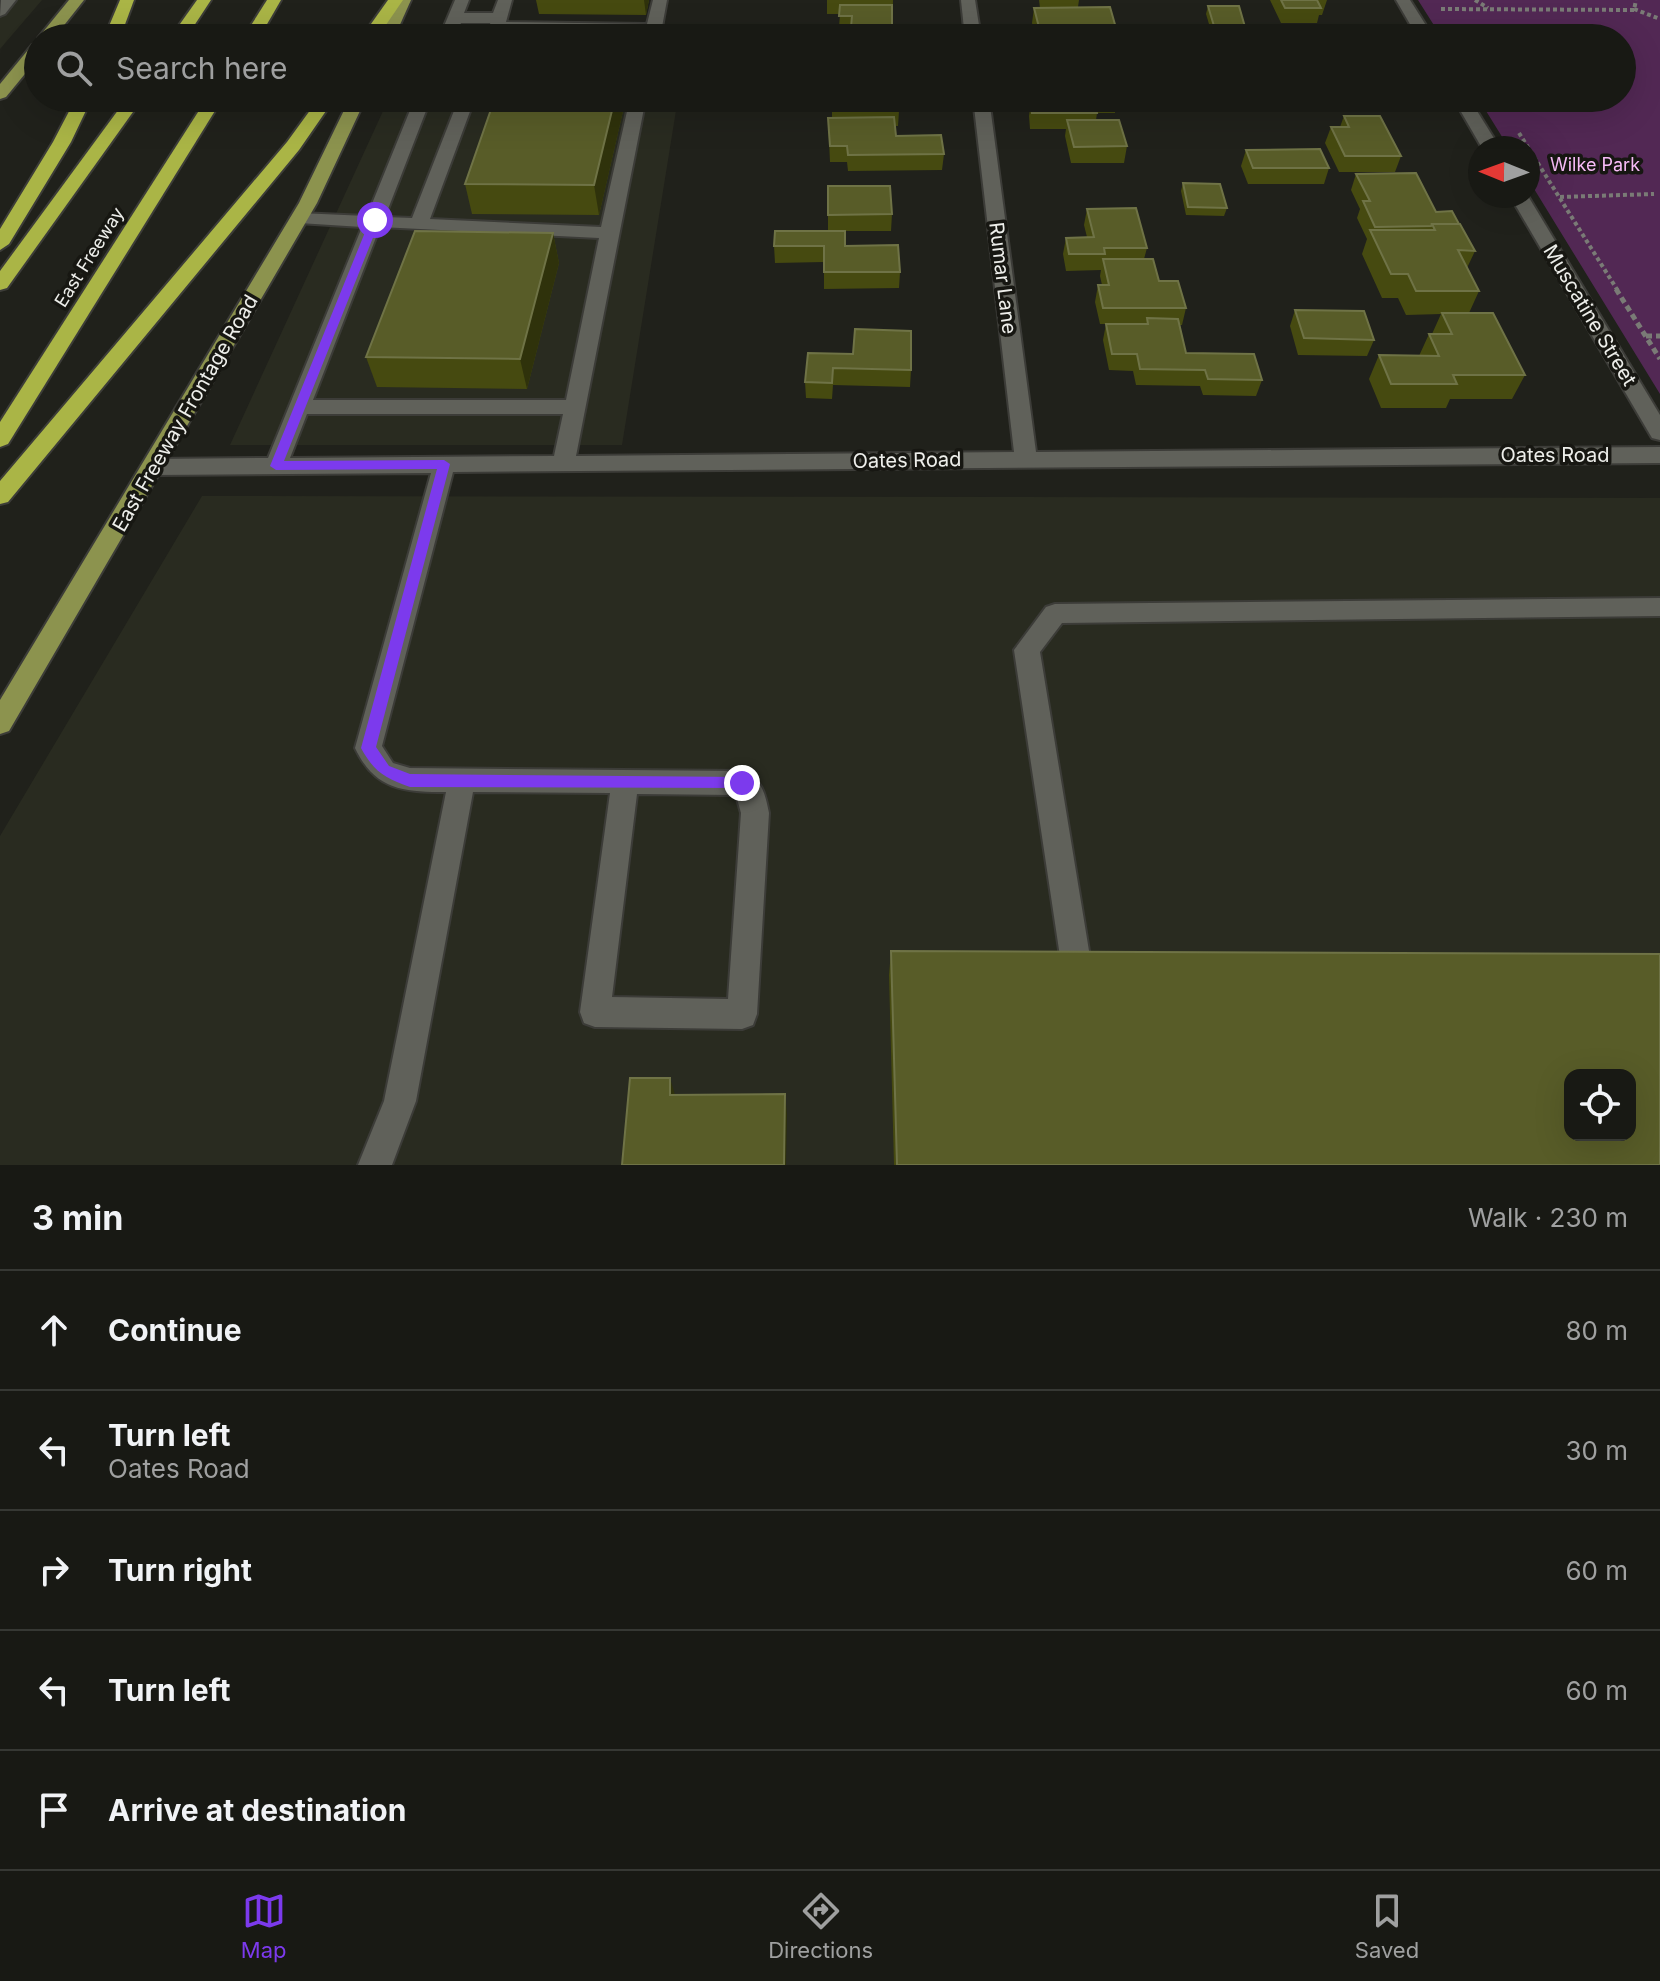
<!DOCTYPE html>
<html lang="en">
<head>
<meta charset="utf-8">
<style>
  body { margin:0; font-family:Inter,sans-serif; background:#21221d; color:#f1f3f6 }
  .controls { position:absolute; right:24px; bottom:24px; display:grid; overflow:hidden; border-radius:16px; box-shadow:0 8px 32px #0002 }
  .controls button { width:72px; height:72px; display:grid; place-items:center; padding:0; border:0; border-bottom:2px solid #363834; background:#181914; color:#f1f3f6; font:40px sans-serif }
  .compass { position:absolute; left:1468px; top:136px; width:72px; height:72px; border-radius:50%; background:#181914; box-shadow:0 8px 32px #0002; rotate:271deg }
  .stop { position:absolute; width:24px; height:24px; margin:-18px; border:6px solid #7c3aed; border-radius:50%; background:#fff }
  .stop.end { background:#7c3aed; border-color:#fff; box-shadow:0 2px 8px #0008 }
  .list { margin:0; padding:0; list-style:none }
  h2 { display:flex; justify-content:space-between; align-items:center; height:104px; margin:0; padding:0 32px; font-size:34px }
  h2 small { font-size:26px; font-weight:400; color:#9fa0a0 }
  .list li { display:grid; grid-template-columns:52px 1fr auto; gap:24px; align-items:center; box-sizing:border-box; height:120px; padding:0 32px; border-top:2px solid #363834 }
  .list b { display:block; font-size:30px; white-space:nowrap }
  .list p { margin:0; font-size:26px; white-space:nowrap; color:#9fa0a0 }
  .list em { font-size:26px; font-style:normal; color:#9fa0a0 }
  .icon { flex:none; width:44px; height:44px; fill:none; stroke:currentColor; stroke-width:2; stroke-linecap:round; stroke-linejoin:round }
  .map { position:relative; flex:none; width:1660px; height:1165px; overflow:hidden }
  .search { position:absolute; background:#181914; box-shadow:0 8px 32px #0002; left:24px; right:24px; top:24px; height:88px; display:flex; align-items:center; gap:20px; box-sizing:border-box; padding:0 28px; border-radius:44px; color:#9fa0a0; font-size:30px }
  .sheet { height:704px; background:#181914 }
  nav { display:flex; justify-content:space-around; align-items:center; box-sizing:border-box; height:112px; border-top:2px solid #363834; background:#181914; font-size:22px; color:#9fa0a0 }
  nav a { display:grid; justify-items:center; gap:4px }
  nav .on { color:#7c3aed }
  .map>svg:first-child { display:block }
  .built { fill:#292b20; fill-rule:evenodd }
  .green { fill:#522854 }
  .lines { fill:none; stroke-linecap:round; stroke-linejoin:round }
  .minor-casing { stroke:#3c3c38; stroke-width:4 }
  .major-casing { stroke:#3c3c38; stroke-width:4 }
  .highway-casing { stroke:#3c3c38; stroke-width:4 }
  .path-far1 { stroke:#7a7b76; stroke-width:4; stroke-dasharray:4 3; stroke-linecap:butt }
  .path { stroke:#7a7b76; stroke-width:5; stroke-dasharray:6 4; stroke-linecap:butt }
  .minor { fill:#60615a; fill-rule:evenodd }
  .major { fill:#8c934e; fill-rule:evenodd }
  .highway { fill:#aab546; fill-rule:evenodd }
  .wall { fill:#464a10 }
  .shaded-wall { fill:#2f320b }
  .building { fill:#585c28; stroke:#6f7346; stroke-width:2; fill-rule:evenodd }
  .route { fill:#7c3aed }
  .labels { text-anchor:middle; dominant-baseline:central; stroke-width:7; stroke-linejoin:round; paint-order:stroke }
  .far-park-label { font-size:18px; fill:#f8bcf8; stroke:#171712 }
  .far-street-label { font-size:18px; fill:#edeeea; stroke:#171712 }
  .street-label { font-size:20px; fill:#edeeea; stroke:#171712 }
</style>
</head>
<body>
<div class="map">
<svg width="1660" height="1165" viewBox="0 0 1660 1165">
  <rect width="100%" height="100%" fill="#20211b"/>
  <g class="built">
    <polygon points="0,0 42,0 0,49"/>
    <polygon points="389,98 678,98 622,445 230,445"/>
    <path d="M202 496 1660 498V1165H0V836ZM1570 1075H1630V1135H1570Z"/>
  </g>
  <polygon class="green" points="1418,0 1660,0 1660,394 1528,179 1528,148 1509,148 1478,98 1622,98 1622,38 1442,38"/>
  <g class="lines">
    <g class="minor-casing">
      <g id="minor">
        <polygon points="1,0 16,0 5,14 0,16"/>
        <polygon points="455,0 469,0 464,13 493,13 498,0 512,0 506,22 647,24 653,0 667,0 660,38 644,38 645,33 497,31 492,29 490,23 461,23 455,38 439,38"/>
        <polygon points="961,0 975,0 981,38 965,38"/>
        <polygon points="1396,0 1410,0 1434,38 1418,38"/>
        <path d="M415 98H431L385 217 412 218 459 98H475L430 219 601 227 630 98H646L576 456 1014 452 973 98H989L1036 452 1660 447V463L453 472 382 746 393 763 410 768 742 771C762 779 765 793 769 813L757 1014 753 1025 742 1029 595 1027 584 1023 580 1012 610 793 473 792 416 1101 392 1165H358L384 1101 446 792C403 792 375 790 355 748L431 473 154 475 146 473 143 467 146 461 154 459 268 458 362 227 299 223 290 218 299 213 367 216ZM380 227 599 238 566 400H313ZM307 414H563L554 456 290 458ZM637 794 736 795 741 813 728 999 612 997Z"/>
        <polygon points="1453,98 1469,98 1500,148 1482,148"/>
        <polygon points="1510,196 1528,196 1660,415 1660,440 1652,438"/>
        <polygon points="1660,598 1660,616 1062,623 1040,652 1091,963 1087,973 1076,977 1065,973 1061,963 1014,650 1046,607 1055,604"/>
      </g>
    </g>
    <g class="major-casing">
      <g id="major">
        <polygon points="69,0 84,0 54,38 38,38"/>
        <polygon points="397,0 411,0 394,38 378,38"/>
        <polygon points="38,43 38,58 6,97 0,99 0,84 32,45"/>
        <polygon points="350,98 366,98 317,203 9,731 0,734 0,700 299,203"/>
      </g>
    </g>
    <g class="highway-casing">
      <g id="highway">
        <polygon points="120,0 134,0 120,38 104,38"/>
        <polygon points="197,0 211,0 186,38 170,38"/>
        <polygon points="267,0 281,0 259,38 243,38"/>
        <polygon points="388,0 403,0 377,38 361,38"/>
        <polygon points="76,98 92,98 71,142 9,244 0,250 0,229 53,142"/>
        <polygon points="127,98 143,98 7,288 0,290 0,271"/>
        <polygon points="207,98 223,98 8,444 0,447 0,422"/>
        <polygon points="319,98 335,98 299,150 8,502 0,504 0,481 287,142"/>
      </g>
    </g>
    <g class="path-far1">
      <polyline points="1475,0 1488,8"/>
      <polyline points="1441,9 1634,10 1636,0"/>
      <polyline points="1634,9 1660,19"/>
      <polyline points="1519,133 1618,291"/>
      <polyline points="1560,197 1654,194"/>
    </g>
    <g class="path">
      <polyline points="1616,289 1660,359"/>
      <polyline points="1646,336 1660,336"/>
    </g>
    <use href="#minor" class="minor"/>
    <use href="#major" class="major"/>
    <use href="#highway" class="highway"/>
  </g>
  <g class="wall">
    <polygon points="536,0 649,0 646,15 539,14"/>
    <polygon points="827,0 893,0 892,38 832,38 832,27 839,27 840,14 827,14"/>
    <polygon points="1039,0 1079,0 1078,7 1118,35 1118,38 1036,38 1032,23 1034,8 1040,8"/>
    <polygon points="1270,0 1327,0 1322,15 1319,15 1317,23 1281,23"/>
    <polygon points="1208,6 1245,27 1243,35 1212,34 1206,14"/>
    <polygon points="626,98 599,215 472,214 465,184"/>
    <polygon points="832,98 899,111 898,126 895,126 896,136 944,154 942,170 848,171 847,162 830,162 828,118 832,118"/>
    <polygon points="1050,98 1117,98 1115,113 1097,113 1096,120 1127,146 1124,163 1071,163 1065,136 1066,129 1030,129 1029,116 1031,101 1051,101"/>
    <polygon points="1323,98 1363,98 1362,100 1324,100"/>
    <polygon points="1344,116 1401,156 1395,172 1339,172 1325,143 1331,127 1340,127"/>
    <polygon points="1246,150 1329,168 1324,184 1248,184 1241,166"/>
    <polygon points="1356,174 1436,212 1475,251 1467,268 1479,291 1469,313 1525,375 1512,399 1450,399 1446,408 1381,408 1369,379 1379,355 1419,356 1429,334 1432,334 1441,314 1406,315 1398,298 1382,298 1362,254 1367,239 1357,218 1360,209 1351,190"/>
    <polygon points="1183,183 1227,208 1224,216 1186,215 1181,191"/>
    <polygon points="828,186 892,214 891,231 845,231 845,246 900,272 899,288 824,289 824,262 775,263 774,246 828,231"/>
    <polygon points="1087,209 1147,248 1144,259 1159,281 1186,308 1182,325 1180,325 1186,353 1262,380 1256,396 1203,395 1200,386 1136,385 1133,371 1109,370 1103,340 1106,324 1100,324 1095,302 1098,285 1102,285 1100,276 1101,270 1066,271 1063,254 1066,238 1087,237 1084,225"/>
    <polygon points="553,233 559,263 527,389 377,387 366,357"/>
    <polygon points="1295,310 1374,340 1367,356 1298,355 1290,326"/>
    <polygon points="808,353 911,370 910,387 833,385 832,399 806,398 805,382"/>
    <polygon points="891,951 1660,1165 894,1165 889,975"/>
  </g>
  <g class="shaded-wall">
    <polygon points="644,0 649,0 646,15"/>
    <polygon points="615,98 626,98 599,215 594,185"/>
    <polygon points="553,233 559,263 527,389 520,359"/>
    <polygon points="670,1078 676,1098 670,1095"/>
    <polygon points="785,1094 787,1114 786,1165 784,1165"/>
  </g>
  <g class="building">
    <polygon points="1281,0 1317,0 1321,8 1285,8"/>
    <polygon points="840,5 892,5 892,36 832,35 832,27 851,27 852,16 839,16"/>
    <polygon points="1208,6 1239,6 1245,27 1214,26"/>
    <polygon points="1110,7 1118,35 1041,35 1034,8"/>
    <polygon points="1306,32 1347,32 1350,38 1310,38"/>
    <polygon points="495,98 615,98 594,185 465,184"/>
    <polygon points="832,98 898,98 899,111 832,111"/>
    <polygon points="1056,98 1094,98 1097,113 1032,113 1031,101 1057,101"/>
    <polygon points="1344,116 1380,116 1401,156 1345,156 1331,127 1349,127"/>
    <polygon points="894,117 896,136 941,135 944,154 848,155 847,146 830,146 828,118"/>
    <polygon points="1067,120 1119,120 1127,146 1074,147"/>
    <polygon points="1320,149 1329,168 1253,168 1246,150"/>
    <polygon points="1416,173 1436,212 1452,211 1459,224 1432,224 1431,226 1375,227 1363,201 1370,201 1356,174"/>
    <polygon points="1183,183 1220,184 1227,208 1188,207"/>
    <polygon points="828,186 890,186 892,214 828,215"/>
    <polygon points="1136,208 1147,248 1104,248 1105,254 1069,254 1066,238 1094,237 1087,209"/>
    <polygon points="1432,224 1460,224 1475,251 1458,250 1479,291 1416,291 1408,274 1391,274 1370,230 1435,230"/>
    <polygon points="415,231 553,233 520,359 366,357"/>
    <polygon points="775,231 845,231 845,246 898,245 900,272 824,272 824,246 774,246"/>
    <polygon points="1103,259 1153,259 1159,281 1178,281 1186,308 1103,308 1098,285 1109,285"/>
    <polygon points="1295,310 1364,311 1374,340 1304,338"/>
    <polygon points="1442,313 1493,313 1525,375 1453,375 1457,384 1391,384 1379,355 1439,356 1429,334 1452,334"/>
    <polygon points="1147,318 1178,319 1186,353 1254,354 1262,380 1208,379 1205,370 1140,369 1137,354 1112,354 1106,324 1148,324"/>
    <polygon points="855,329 911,331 911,370 833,368 832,383 805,382 808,353 853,354"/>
    <path d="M891 951 1660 954V1165H897ZM1570 1075H1630V1135H1570Z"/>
    <polygon points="630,1078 670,1078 670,1095 785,1094 784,1165 622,1165"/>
  </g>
  <path class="route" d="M375 217 380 220 284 461 444 460 450 464 376 747 389 766 410 774 742 777 750 783 747 788 410 787C385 778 374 772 361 748L437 469 276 470 270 466 370 220Z"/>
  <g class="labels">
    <g class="far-park-label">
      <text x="1595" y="164">Wilke Park</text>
    </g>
    <g class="far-street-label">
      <text transform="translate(89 257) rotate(-58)">East Freeway</text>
    </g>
    <g class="street-label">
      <text transform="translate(1003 278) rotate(83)">Rumar Lane</text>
      <text transform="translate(1590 315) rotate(59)">Muscatine Street</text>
      <text transform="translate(185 413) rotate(-60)">East Freeway Frontage Road</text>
      <text x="1555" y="455">Oates Road</text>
      <text transform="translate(907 460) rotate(-1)">Oates Road</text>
    </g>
  </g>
</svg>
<div class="controls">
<button><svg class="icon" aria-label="locate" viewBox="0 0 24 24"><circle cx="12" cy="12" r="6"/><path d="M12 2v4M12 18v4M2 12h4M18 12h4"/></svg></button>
</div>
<svg class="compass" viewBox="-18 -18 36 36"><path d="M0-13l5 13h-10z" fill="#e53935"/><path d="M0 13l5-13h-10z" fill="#9fa0a0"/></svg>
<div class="stop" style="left:375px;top:220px"></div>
<div class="stop end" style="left:742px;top:783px"></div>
<div class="search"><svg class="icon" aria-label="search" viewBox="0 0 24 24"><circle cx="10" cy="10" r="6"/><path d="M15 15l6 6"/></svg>Search here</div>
</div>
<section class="sheet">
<h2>3 min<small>Walk · 230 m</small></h2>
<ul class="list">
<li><svg class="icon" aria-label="ahead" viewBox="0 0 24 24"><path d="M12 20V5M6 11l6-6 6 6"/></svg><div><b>Continue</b></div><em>80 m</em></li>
<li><svg class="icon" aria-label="left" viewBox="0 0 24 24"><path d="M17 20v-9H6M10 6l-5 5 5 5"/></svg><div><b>Turn left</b><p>Oates Road</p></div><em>30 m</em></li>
<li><svg class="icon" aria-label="right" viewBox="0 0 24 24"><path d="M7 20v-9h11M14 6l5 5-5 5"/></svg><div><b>Turn right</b></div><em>60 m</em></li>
<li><svg class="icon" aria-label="left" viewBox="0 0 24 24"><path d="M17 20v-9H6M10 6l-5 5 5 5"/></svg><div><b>Turn left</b></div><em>60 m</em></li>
<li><svg class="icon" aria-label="arrive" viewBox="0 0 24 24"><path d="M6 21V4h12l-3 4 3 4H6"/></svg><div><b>Arrive at destination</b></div></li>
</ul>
</section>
<nav>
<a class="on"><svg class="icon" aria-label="map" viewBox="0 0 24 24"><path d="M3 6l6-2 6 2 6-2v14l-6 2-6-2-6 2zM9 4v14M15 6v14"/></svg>Map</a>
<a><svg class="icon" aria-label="directions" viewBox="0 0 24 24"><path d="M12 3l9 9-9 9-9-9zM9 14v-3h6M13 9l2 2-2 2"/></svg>Directions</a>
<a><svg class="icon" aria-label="saved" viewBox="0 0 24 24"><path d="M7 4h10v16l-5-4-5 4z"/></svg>Saved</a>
</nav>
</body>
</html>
